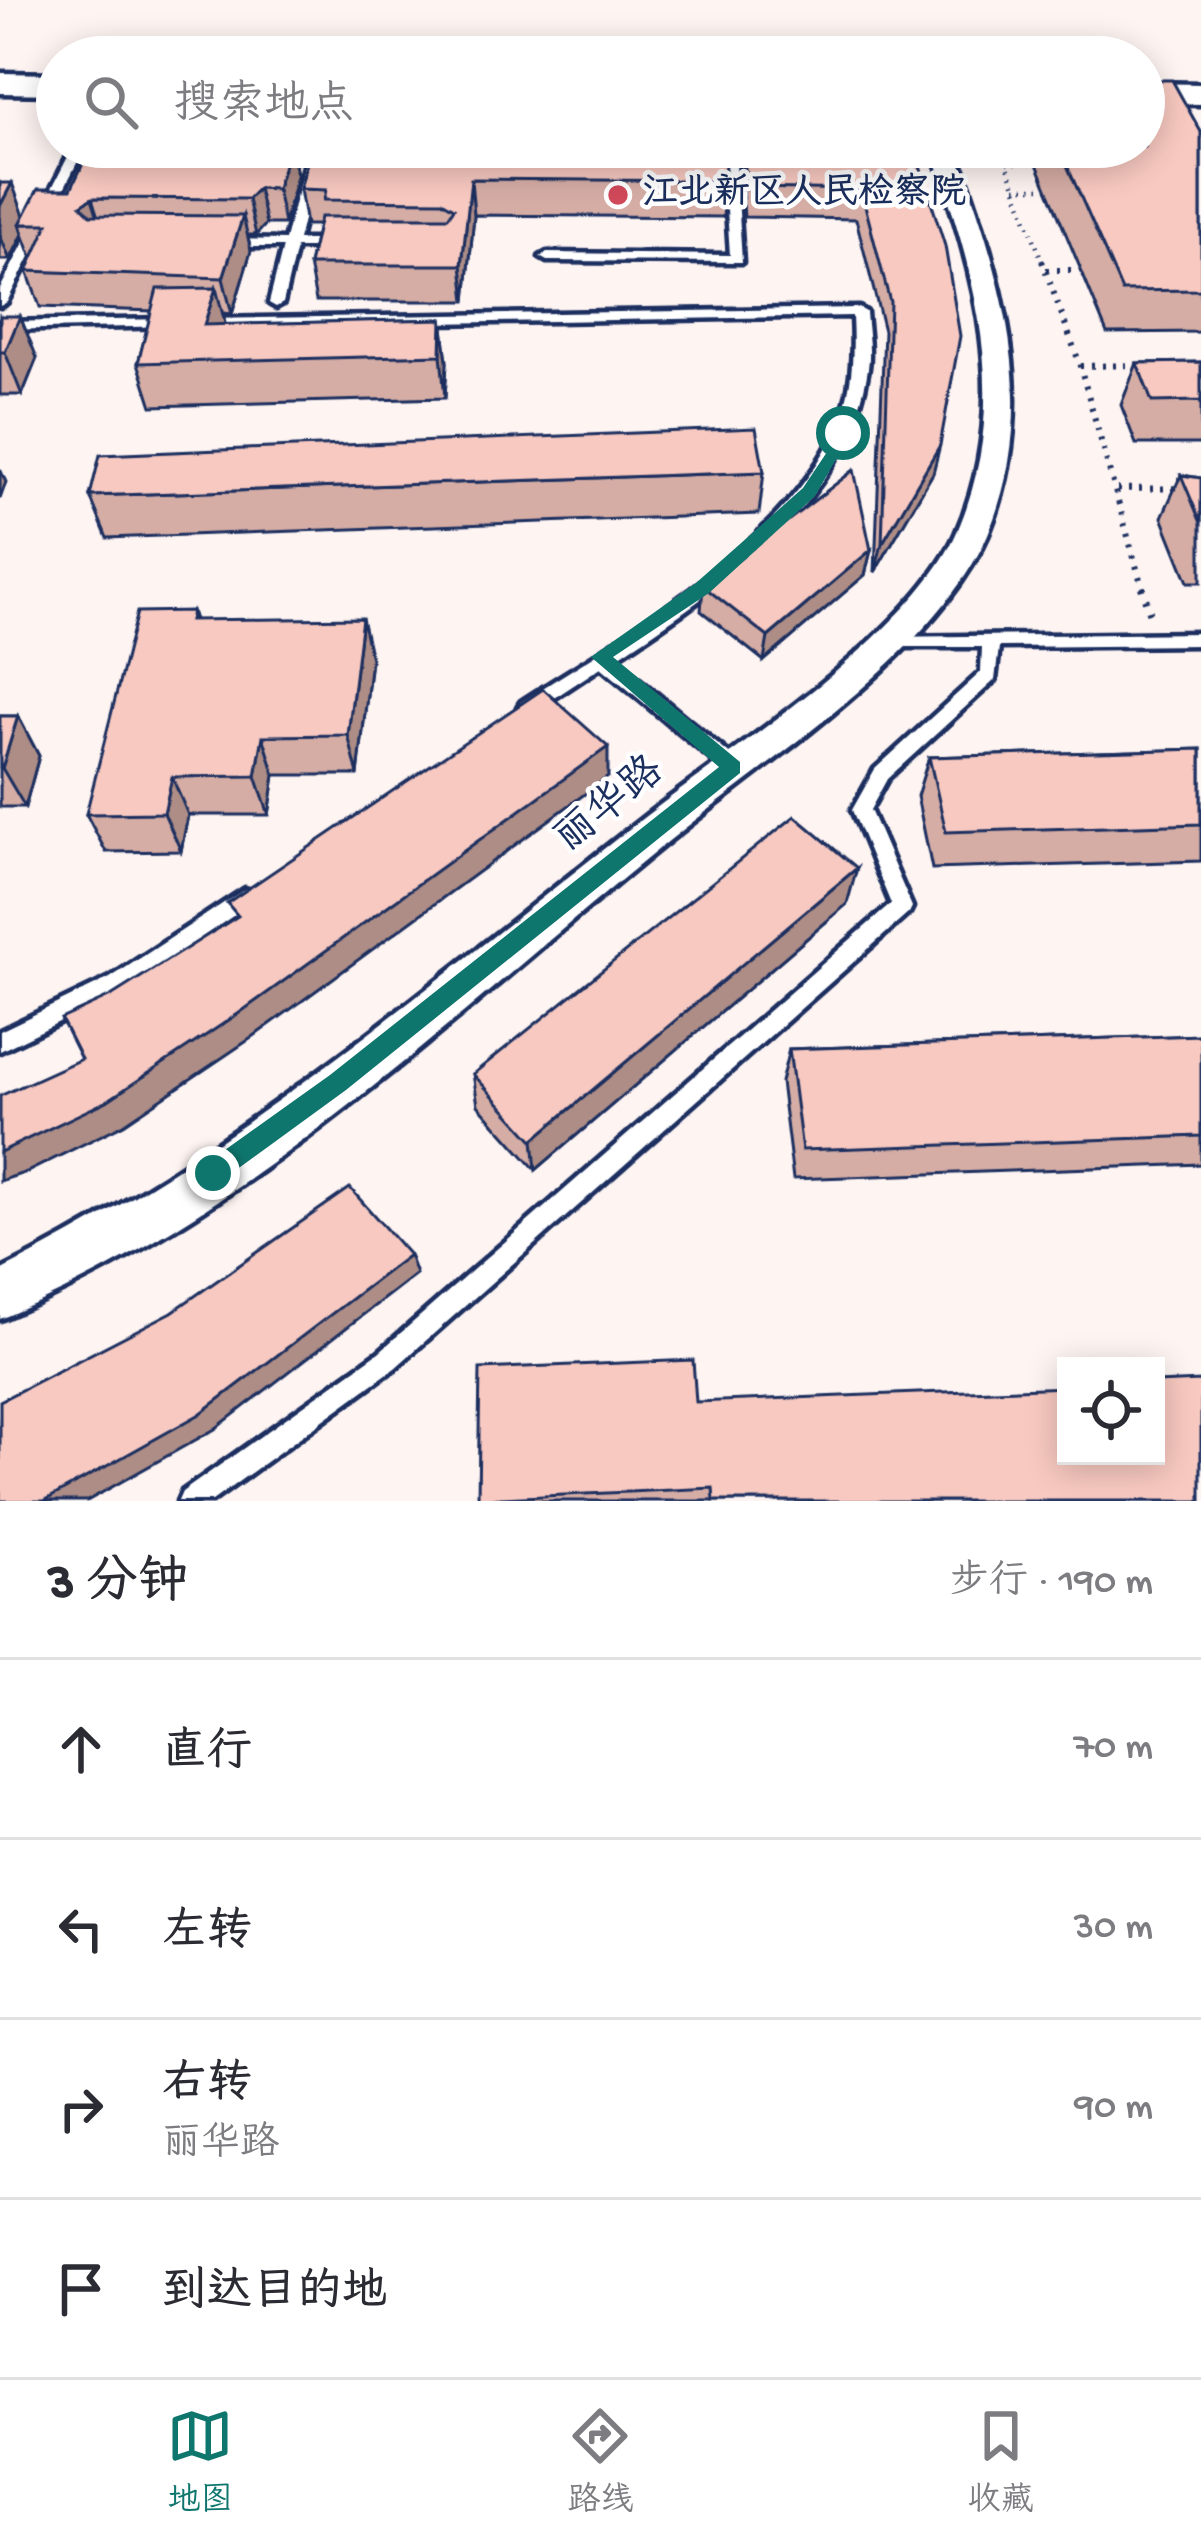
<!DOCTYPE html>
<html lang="zh">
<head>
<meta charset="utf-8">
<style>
  body { margin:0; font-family:"Gochi Hand","LXGW WenKai TC",sans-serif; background:#f2f2f3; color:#2b2b33 }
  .controls { position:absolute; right:36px; bottom:36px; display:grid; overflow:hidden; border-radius:0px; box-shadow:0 6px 30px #0003 }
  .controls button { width:108px; height:108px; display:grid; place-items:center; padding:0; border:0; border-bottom:3px solid #e1e1e2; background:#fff; color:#2b2b33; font:60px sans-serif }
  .stop { position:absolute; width:36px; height:36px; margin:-27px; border:9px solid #0f766e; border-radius:50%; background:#fff }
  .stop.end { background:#0f766e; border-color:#fff; box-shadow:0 3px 12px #0008 }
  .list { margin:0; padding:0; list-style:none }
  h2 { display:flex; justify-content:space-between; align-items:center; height:156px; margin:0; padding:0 48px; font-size:51px }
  h2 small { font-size:39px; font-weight:400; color:#7c7c81 }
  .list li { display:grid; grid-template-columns:78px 1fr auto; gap:36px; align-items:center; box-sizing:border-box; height:180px; padding:0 48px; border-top:3px solid #e1e1e2 }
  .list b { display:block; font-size:45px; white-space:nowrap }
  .list p { margin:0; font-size:39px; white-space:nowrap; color:#7c7c81 }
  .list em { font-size:39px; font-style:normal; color:#7c7c81 }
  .icon { flex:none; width:66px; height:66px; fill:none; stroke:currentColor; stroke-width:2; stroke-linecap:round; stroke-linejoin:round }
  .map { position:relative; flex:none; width:1201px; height:1501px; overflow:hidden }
  .search { position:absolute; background:#fff; box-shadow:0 6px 30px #0003; left:36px; right:36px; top:36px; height:132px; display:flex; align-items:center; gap:30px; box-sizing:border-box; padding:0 42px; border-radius:66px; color:#7c7c81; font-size:45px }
  .sheet { height:876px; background:#fff }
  nav { display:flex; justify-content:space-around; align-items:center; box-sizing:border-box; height:168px; border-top:3px solid #e1e1e2; background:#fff; font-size:33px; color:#7c7c81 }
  nav a { display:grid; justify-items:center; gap:6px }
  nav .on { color:#0f766e }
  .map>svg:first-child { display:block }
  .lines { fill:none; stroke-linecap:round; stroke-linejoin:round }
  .lane-casing { stroke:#1b2f5e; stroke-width:9 }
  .street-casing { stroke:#1b2f5e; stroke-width:9 }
  .secondary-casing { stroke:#1b2f5e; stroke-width:9 }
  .path-far2 { stroke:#1b2f5e; stroke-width:4.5; stroke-dasharray:1.5 6; stroke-linecap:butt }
  .path-far1 { stroke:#1b2f5e; stroke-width:6; stroke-dasharray:3 8; stroke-linecap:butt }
  .path { stroke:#1b2f5e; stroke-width:8; stroke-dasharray:3 9; stroke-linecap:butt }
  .lane { fill:#fff; fill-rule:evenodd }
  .street { fill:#fff; fill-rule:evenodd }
  .secondary { fill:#fff; fill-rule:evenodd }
  .wall { fill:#d5ada5; stroke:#1b2f5e; stroke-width:3 }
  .shaded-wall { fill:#ae8d86; stroke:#1b2f5e; stroke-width:3 }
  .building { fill:#f8c9c0; stroke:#1b2f5e; stroke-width:3 }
  .route { fill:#0f766e }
  .poi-dot { fill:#d1495b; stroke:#fff; stroke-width:4.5 }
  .labels { text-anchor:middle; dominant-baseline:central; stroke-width:9; stroke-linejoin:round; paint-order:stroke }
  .far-poi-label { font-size:36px; font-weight:bold; fill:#1b2f5e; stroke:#fff; text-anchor:start }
  .street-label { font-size:42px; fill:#1b2f5e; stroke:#fff }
</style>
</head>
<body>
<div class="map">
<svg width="1201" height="1501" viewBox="0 0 1201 1501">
  <rect width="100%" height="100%" fill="#fef4f2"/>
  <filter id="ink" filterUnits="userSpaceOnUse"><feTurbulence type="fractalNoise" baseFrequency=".00833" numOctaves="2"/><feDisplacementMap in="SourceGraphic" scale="24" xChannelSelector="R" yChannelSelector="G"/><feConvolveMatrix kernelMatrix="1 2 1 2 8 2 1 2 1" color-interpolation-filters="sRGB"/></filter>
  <g filter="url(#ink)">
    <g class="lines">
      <g class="lane-casing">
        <g id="lane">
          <polygon points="73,147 85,147 7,302 0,306 0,289"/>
          <polygon points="309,147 321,147 298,240 338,240 345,244 338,248 296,248 283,303 276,307 269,303 283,247 227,247 221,243 227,239 285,240"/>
          <polygon points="723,147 735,147 742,262 547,261 540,257 547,253 730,255"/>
          <path d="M859 308 866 312C867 330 871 349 868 368 849 502 719 590 614 659L739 762 742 767 739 772H727L601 667 533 712 527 714 518 707 521 702C627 633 785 547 838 425 853 390 854 354 852 316L203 327 196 323 203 319Z"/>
          <polygon points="169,319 174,320 174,326 0,330 0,322"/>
          <polygon points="1201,633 1201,645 999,647 995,680 887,779 870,810 912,907 909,913 395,1368 212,1501 178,1501 182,1492 379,1352 891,904 852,810 875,769 981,672 982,647 889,647 883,645 881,641 883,637"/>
          <polygon points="245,889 252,891 255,897 252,903 124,990 0,1051 0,1031 110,978"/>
        </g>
      </g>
      <g class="street-casing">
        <path id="street" d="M931 147H955C1001 275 1043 402 988 534 938 651 768 761 670 840 459 1010 254 1214 0 1319V1271C238 1152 435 980 643 818 732 749 911 635 956 534 1014 402 975 276 931 147Z"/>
      </g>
      <g class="secondary-casing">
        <g id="secondary">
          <polygon points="0,73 57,74 57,94 0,93"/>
          <polygon points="1144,83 1201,84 1201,104 1144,103"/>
        </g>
      </g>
      <g class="path-far2">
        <polyline points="1001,147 1043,264"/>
        <polyline points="1007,163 1042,163"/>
        <polyline points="1016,188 1057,188"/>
      </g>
      <g class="path-far1">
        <polyline points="1042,261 1078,359 1143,590"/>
        <polyline points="1046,270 1086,270"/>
        <polyline points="1080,366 1144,365"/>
        <polyline points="1117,489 1201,488"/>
      </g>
      <polyline class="path" points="1142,587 1150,615"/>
      <use href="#lane" class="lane"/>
      <use href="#street" class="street"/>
      <use href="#secondary" class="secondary"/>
    </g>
    <g class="wall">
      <polygon points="1201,132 1201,332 1107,333 1030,147 1144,147"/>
      <polygon points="91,147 305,147 301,159 294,159 297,176 284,224 266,224 256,235 247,235 251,251 232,314 223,313 225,325 442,319 447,362 445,398 152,406 138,363 152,311 40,307 27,271 32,258 23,234 10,260 0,260 0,183 24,216 71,189"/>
      <polygon points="311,147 726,181 723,217 474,215 466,301 316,301 309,265 318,225 306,225 300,189"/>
      <polygon points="744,147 914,147 933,473 875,572 884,331 856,219 744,217 741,175"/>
      <polygon points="0,316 37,358 22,395 0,395"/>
      <polygon points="1201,362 1201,444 1136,444 1121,405 1137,363"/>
      <polygon points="764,472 759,514 107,538 90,496"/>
      <polygon points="1181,475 1201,478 1201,582 1188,582 1162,517"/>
      <polygon points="871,550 865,575 764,661 701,611 703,586"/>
      <polygon points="192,611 195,620 371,659 358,775 275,775 269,815 188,815 181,851 106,852 86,814"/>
      <polygon points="0,716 18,716 39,756 25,807 0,807"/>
      <polygon points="1201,749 1201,861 932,869 917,796 929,757"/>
      <polygon points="847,904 536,1170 478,1105 473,1074"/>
      <polygon points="1201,1035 1201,1164 793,1179 781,1082 789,1049"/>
      <polygon points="696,1402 1201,1501 479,1501 478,1499"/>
    </g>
    <g class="shaded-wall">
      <polygon points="289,147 292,147 297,176 284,224 277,189"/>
      <polygon points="471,179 474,215 466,301 462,265"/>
      <polygon points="12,183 27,224 20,224 23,234 10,260 0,235 0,206"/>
      <polygon points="258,188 266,224 256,235 248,199"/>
      <polygon points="92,198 103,233 81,205"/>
      <polygon points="243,216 251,251 232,314 223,278"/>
      <polygon points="216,288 227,331 204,325"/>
      <polygon points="20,316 37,358 22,395 5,352"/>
      <polygon points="442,319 447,362 445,398 441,355"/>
      <polygon points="940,445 933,473 875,572 882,544"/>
      <polygon points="0,469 6,482 0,499"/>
      <polygon points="871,550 865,575 764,661 768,637"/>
      <polygon points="362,618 371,659 358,775 348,735"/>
      <polygon points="18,716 39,756 25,807 2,768"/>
      <polygon points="263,736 275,775 269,815 256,776"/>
      <polygon points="608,747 608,777 250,1039 124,1124 27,1172 0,1181 0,1152"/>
      <polygon points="172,777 188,815 181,851 164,813"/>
      <polygon points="857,868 847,904 536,1170 533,1140"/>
      <polygon points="409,1255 416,1274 215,1429 87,1501 44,1501"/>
    </g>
    <g class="building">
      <polygon points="1144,80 1172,80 1201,132 1201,290 1122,291 1059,147 1144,147"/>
      <polygon points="91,147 289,147 277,189 258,188 248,199 92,198 81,205 91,215 243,216 223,278 27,271 48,224 20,224 38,189 71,189"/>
      <polygon points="311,147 723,147 726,181 471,179 462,265 309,265 320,217 448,217 454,208 442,201 324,200 326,190 300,189"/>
      <polygon points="744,147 914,147 945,246 960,336 940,445 882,544 890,302 861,190 746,188"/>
      <polygon points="0,183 12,183 0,206"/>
      <polygon points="216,288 204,325 442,319 441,355 138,363 157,289"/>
      <polygon points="0,316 20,316 5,352 0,352"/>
      <polygon points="1201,362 1201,401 1152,402 1137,363"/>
      <polygon points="756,428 764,472 90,496 100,455"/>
      <polygon points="854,470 871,550 768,637 703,586"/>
      <polygon points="1181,475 1201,478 1201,523"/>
      <polygon points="192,611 190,620 362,618 348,735 263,736 256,776 172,777 164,813 86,814 137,612"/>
      <polygon points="543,689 608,747 238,1014 107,1101 0,1152 0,1096 81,1059 61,1019 111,996 238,916 227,903"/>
      <polygon points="0,716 18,716 2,768 0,768"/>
      <polygon points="1201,749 1201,824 946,832 929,757"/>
      <polygon points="795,816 857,868 533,1140 473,1074"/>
      <polygon points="1201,1035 1201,1136 802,1150 789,1049"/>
      <polygon points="350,1188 409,1255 200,1414 44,1501 0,1501 0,1401 172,1312"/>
      <polygon points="693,1360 696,1402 1066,1387 1066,1456 1156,1456 1156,1383 1201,1381 1201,1501 714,1501 713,1488 478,1499 480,1369"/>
    </g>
  </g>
  <polygon class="route" points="843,428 851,433 815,496 709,593 613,657 740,762 740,773 346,1090 221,1181 204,1181 204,1165 330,1075 719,767 591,657 696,583 803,488"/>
  <circle class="poi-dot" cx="618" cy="195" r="12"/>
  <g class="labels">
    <g class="far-poi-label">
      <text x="642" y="195">江北新区人民检察院</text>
    </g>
    <g class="street-label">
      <text transform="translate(611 807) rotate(-39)">丽华路</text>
    </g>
  </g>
</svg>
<div class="controls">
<button><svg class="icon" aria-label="locate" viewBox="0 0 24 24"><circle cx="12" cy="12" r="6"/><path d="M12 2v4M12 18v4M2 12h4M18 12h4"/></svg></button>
</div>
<div class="stop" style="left:843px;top:433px"></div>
<div class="stop end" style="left:213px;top:1173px"></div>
<div class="search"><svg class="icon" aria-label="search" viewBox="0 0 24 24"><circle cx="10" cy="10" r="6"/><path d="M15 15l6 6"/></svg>搜索地点</div>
</div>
<section class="sheet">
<h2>3 分钟<small>步行 · 190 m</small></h2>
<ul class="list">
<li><svg class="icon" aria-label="ahead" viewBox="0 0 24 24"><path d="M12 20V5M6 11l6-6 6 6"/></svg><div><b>直行</b></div><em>70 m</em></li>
<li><svg class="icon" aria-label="left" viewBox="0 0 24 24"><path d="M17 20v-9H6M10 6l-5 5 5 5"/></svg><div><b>左转</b></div><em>30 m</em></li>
<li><svg class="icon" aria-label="right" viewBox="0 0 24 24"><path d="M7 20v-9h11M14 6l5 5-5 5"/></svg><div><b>右转</b><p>丽华路</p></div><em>90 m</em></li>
<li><svg class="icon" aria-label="arrive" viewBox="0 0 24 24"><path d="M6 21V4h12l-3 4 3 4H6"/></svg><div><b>到达目的地</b></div></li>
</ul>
</section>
<nav>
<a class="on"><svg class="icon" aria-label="map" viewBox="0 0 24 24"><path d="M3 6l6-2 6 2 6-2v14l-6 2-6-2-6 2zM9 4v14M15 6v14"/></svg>地图</a>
<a><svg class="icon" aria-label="directions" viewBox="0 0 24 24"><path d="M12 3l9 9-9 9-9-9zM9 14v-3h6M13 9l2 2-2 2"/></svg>路线</a>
<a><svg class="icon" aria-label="saved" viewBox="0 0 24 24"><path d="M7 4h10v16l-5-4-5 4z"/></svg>收藏</a>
</nav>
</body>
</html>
